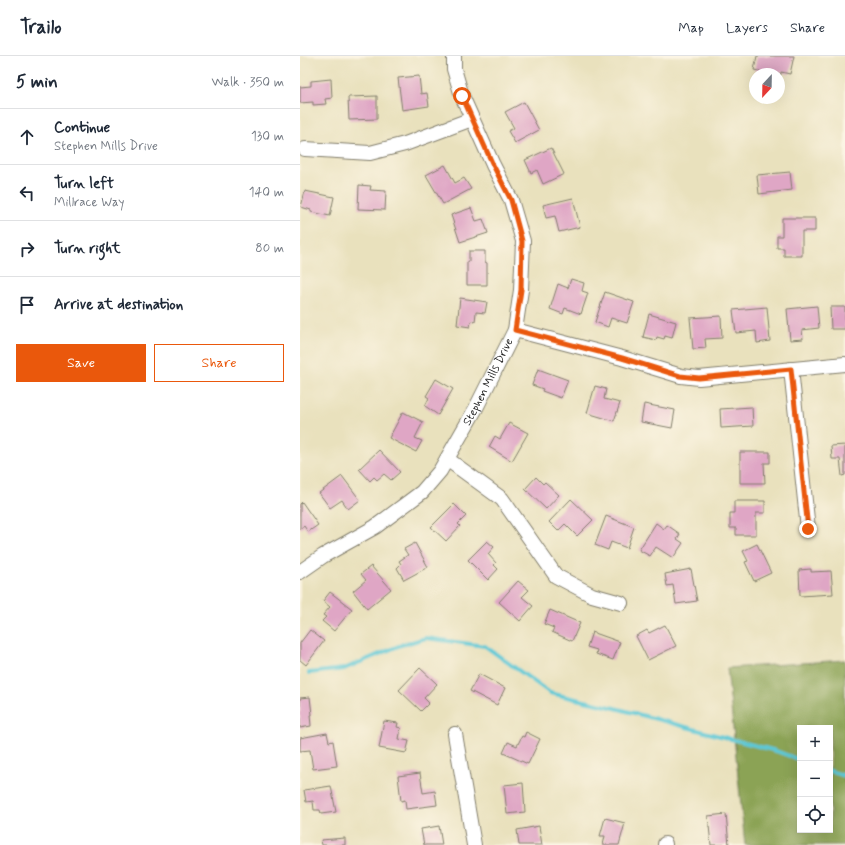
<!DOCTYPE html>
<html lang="en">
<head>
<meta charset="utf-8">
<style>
  body { margin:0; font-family:Mynerve,sans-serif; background:#f2f2f3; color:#1f2937 }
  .controls { position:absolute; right:12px; bottom:12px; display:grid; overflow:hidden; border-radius:0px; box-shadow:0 4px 16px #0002 }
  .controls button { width:36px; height:36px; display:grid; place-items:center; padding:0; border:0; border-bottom:1px solid #e0e1e3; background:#fff; color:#1f2937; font:20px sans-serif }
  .compass { position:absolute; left:449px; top:12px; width:36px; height:36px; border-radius:50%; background:#fff; box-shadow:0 4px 16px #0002; rotate:202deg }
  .stop { position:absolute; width:12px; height:12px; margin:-9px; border:3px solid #ea580c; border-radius:50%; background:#fff }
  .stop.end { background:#ea580c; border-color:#fff; box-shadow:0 1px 4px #0008 }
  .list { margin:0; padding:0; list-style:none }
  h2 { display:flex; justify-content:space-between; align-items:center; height:52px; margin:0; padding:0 16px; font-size:17px }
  h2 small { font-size:13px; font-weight:400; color:#747a83 }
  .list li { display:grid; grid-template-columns:26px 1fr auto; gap:12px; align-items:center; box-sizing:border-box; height:56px; padding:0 16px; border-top:1px solid #e0e1e3 }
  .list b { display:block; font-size:15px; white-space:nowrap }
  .list p { margin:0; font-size:13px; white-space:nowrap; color:#747a83 }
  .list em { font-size:13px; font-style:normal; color:#747a83 }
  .actions { display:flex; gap:8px; padding:12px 16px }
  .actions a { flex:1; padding:9px 0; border:1px solid #ea580c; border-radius:0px; text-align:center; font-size:14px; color:#ea580c }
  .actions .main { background:#ea580c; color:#fff }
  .icon { flex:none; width:22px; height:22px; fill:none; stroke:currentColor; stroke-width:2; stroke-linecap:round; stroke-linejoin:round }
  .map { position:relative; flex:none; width:545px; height:789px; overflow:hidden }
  header { display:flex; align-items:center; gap:24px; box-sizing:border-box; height:56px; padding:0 20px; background:#fff; border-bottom:1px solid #e0e1e3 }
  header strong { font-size:19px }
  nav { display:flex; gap:22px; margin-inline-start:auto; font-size:14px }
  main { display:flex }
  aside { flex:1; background:#fff }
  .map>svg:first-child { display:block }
  .forest { fill:#8ba354; stroke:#546038; fill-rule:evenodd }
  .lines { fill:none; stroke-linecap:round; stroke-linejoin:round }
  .stream { stroke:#5dc8d6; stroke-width:4 }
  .building { fill:#dfa6c5 }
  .minor-casing { stroke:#827e6c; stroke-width:16 }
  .minor { stroke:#fff; stroke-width:14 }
  .route { stroke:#ea580c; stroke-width:5 }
  .labels { text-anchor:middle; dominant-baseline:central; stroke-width:3; stroke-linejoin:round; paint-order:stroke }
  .street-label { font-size:12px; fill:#1c1c1c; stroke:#fcf5e5 }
</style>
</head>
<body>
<header>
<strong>Trailo</strong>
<nav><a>Map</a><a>Layers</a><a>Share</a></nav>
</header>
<main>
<aside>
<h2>5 min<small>Walk · 350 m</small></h2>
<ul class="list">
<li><svg class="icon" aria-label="ahead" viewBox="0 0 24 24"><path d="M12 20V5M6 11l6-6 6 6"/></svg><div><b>Continue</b><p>Stephen Mills Drive</p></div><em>130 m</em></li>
<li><svg class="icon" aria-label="left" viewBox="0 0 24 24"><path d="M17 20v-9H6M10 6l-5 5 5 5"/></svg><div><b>Turn left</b><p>Millrace Way</p></div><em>140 m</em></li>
<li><svg class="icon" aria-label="right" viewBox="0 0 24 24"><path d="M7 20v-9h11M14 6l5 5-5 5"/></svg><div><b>Turn right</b></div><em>80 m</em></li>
<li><svg class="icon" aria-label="arrive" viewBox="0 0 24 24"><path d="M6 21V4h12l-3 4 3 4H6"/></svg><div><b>Arrive at destination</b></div></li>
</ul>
<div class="actions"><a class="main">Save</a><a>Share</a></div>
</aside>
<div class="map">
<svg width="545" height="789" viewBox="0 0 545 789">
  <rect width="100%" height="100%" fill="#fcf5e5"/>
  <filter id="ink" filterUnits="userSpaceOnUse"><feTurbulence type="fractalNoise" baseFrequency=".025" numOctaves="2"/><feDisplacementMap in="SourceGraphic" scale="8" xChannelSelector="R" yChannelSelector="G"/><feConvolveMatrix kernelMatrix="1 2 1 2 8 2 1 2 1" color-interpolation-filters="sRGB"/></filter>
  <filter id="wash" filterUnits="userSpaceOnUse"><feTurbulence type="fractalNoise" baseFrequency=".012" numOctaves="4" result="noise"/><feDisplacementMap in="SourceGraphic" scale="16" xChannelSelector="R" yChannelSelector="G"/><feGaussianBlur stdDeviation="0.9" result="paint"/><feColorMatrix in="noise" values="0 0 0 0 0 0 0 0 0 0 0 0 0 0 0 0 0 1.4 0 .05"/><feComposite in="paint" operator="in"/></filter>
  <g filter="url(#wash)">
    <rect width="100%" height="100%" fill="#e9e1bd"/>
    <path class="forest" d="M545 604V789H445L427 612ZM500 672H530V774H500Z"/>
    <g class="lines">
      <g class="stream">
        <polyline points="9,617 44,613 101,589 126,582 185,590 250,637 315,652 476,695 500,704"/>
        <polyline points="530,715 545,720"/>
      </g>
    </g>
    <g id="blocks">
      <g class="building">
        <polygon points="457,0 494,0 490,18 481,16 480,23 479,18 463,18 463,16 454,14"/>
        <polygon points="119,20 121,38 127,37 129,50 102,54 98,22"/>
        <polygon points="31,23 32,42 25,43 26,48 13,49 13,46 0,47 0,31 11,30 11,25"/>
        <polygon points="77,40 77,63 49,64 48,41"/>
        <polygon points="224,46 239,74 215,87 208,75 214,72 205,56"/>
        <polygon points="251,92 264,118 243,128 237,114 231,117 225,104"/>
        <polygon points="145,109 155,127 164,122 171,133 143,148 126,119"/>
        <polygon points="490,116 492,134 459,138 457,119"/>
        <polygon points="59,129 71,130 70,134 86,135 85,154 58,153"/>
        <polygon points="5,135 34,141 30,160 11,156 11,154 1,151"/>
        <polygon points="273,142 280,171 259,176 255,160 246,162 243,149"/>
        <polygon points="171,152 176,165 183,163 188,177 160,186 151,159"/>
        <polygon points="482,162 515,162 515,175 502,175 502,200 484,200 484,192 477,192 477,180 482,180"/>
        <polygon points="169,195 185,195 185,206 187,207 187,229 167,229 167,206 169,206"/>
        <polygon points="271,223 284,227 282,235 288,237 281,258 265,252 263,258 250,253 258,228 268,232"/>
        <polygon points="305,236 334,246 327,267 311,262 308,271 295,266"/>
        <polygon points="160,242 187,246 185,257 176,256 175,266 171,265 170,271 157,269"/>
        <polygon points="517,250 519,272 502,274 503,283 490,284 487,253"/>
        <polygon points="467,251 470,285 457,287 456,275 436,277 433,254"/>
        <polygon points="530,251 545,251 545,273 531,273"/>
        <polygon points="349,258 376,266 372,282 365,280 364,283 357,281 356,284 343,281"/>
        <polygon points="421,260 422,282 405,283 406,292 393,293 390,262"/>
        <polygon points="238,313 268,324 261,342 242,335 243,333 232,329"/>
        <polygon points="136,323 153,333 138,359 125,350 129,342 126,340"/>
        <polygon points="295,330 306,333 304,343 320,347 314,365 287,357"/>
        <polygon points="344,348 375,354 372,372 341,366"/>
        <polygon points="452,351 453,370 421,372 420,353"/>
        <polygon points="103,356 123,366 115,382 122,385 116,396 89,382"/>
        <polygon points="209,367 228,377 212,405 189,391 195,380 200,383"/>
        <polygon points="545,389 545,419 542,420 540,403 532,403 531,390"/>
        <polygon points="79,394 100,416 91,424 84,418 77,424 74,421 70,425 59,413"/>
        <polygon points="440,396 470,396 470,407 464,407 465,427 440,427"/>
        <polygon points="42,420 60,444 48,453 42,444 30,452 19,437"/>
        <polygon points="236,421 243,428 245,426 259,439 246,453 225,433"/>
        <polygon points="271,443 293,464 277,480 265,468 258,475 249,466"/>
        <polygon points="434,445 465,445 465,457 456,457 456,479 436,479 436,472 430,472 430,457 434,457"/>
        <polygon points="2,446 18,469 8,476 4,470 0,473 0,448"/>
        <polygon points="154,448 166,460 158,468 160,470 146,485 131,471"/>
        <polygon points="306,460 334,471 327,492 311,486 308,494 295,489"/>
        <polygon points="356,467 364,473 367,469 380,478 377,483 383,487 373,502 356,491 350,500 339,494"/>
        <polygon points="187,485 194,491 188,498 196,507 194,509 198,513 188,524 168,504"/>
        <polygon points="115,487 128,511 104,524 97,512 101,508 99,505 108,499 104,493"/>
        <polygon points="457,488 471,517 454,525 445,506 448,505 443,495"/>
        <polygon points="71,510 91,533 67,553 53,535 66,524 61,518"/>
        <polygon points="391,513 397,545 376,548 373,529 367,530 365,518"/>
        <polygon points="511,513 511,516 531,515 533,538 500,540 499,514"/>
        <polygon points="218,525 229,534 222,541 233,550 220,565 199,546"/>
        <polygon points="30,536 52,553 34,575 22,565 26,561 23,559 30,551 23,545"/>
        <polygon points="250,554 280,567 272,585 252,576 254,572 244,568"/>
        <polygon points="365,569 376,590 348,604 336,580 347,574 349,577"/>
        <polygon points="10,574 24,585 6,609 0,604 0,587"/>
        <polygon points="292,576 320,586 313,604 296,598 297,594 287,591"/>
        <polygon points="120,612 137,628 124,642 129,647 121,655 99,634"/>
        <polygon points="179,618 205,632 197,649 170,635"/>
        <polygon points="10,641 12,659 10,659 11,670 0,672 0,642"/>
        <polygon points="84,665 98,667 97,671 101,672 99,683 109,685 106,697 79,692"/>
        <polygon points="226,676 240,683 228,708 203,697 208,686 217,690 222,680 224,681"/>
        <polygon points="27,677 29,686 33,685 37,710 13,713 10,694 0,695 0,682"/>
        <polygon points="120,717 123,737 135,735 137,749 106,753 105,744 101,745 98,720"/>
        <polygon points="223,727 225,756 207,758 204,729"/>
        <polygon points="31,730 36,756 21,758 20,754 14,754 13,745 6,746 4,734"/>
        <polygon points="426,758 429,789 411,789 408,760"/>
        <polygon points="305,762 325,767 319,789 303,789 305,780 300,780"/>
        <polygon points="139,770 142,789 124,789 121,773"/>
        <polygon points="239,770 242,789 219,789 217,774"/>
        <polygon points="45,782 45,789 22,789 21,784"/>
      </g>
    </g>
  </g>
  <g filter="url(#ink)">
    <use href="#blocks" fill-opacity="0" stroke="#827e6c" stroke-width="1"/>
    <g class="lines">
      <g class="minor-casing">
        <g id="minor">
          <polyline points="5,93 70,97 105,88 172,63"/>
          <polyline points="215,274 322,302 381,320 399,322 545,308"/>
          <polyline points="491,313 508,473"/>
          <polyline points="147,403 202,443 256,520 292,539 321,547"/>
          <path id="s1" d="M0 516 23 500 75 471 122 436 140 415 176 352 215 274 221 234 223 185 211 144 193 109 162 40 154 13V0"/>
          <polyline points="155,678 174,789"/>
          <polyline points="365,788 365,789"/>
        </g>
      </g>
      <use href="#minor" class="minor"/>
    </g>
  </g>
  <g class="lines" filter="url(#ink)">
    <polyline class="route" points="162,40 193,109 211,144 222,185 221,234 215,274 322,302 380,320 399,322 491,313 508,473"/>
  </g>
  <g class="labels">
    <g class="street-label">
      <text stroke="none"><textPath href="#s1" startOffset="275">Stephen Mills Drive</textPath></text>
    </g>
  </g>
</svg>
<div class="controls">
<button>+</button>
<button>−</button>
<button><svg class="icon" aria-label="locate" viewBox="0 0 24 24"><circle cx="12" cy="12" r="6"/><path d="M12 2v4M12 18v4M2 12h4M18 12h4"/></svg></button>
</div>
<svg class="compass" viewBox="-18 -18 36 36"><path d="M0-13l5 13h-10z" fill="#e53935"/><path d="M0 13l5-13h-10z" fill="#747a83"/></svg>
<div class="stop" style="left:162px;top:40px"></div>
<div class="stop end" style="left:508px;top:473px"></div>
</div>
</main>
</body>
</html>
